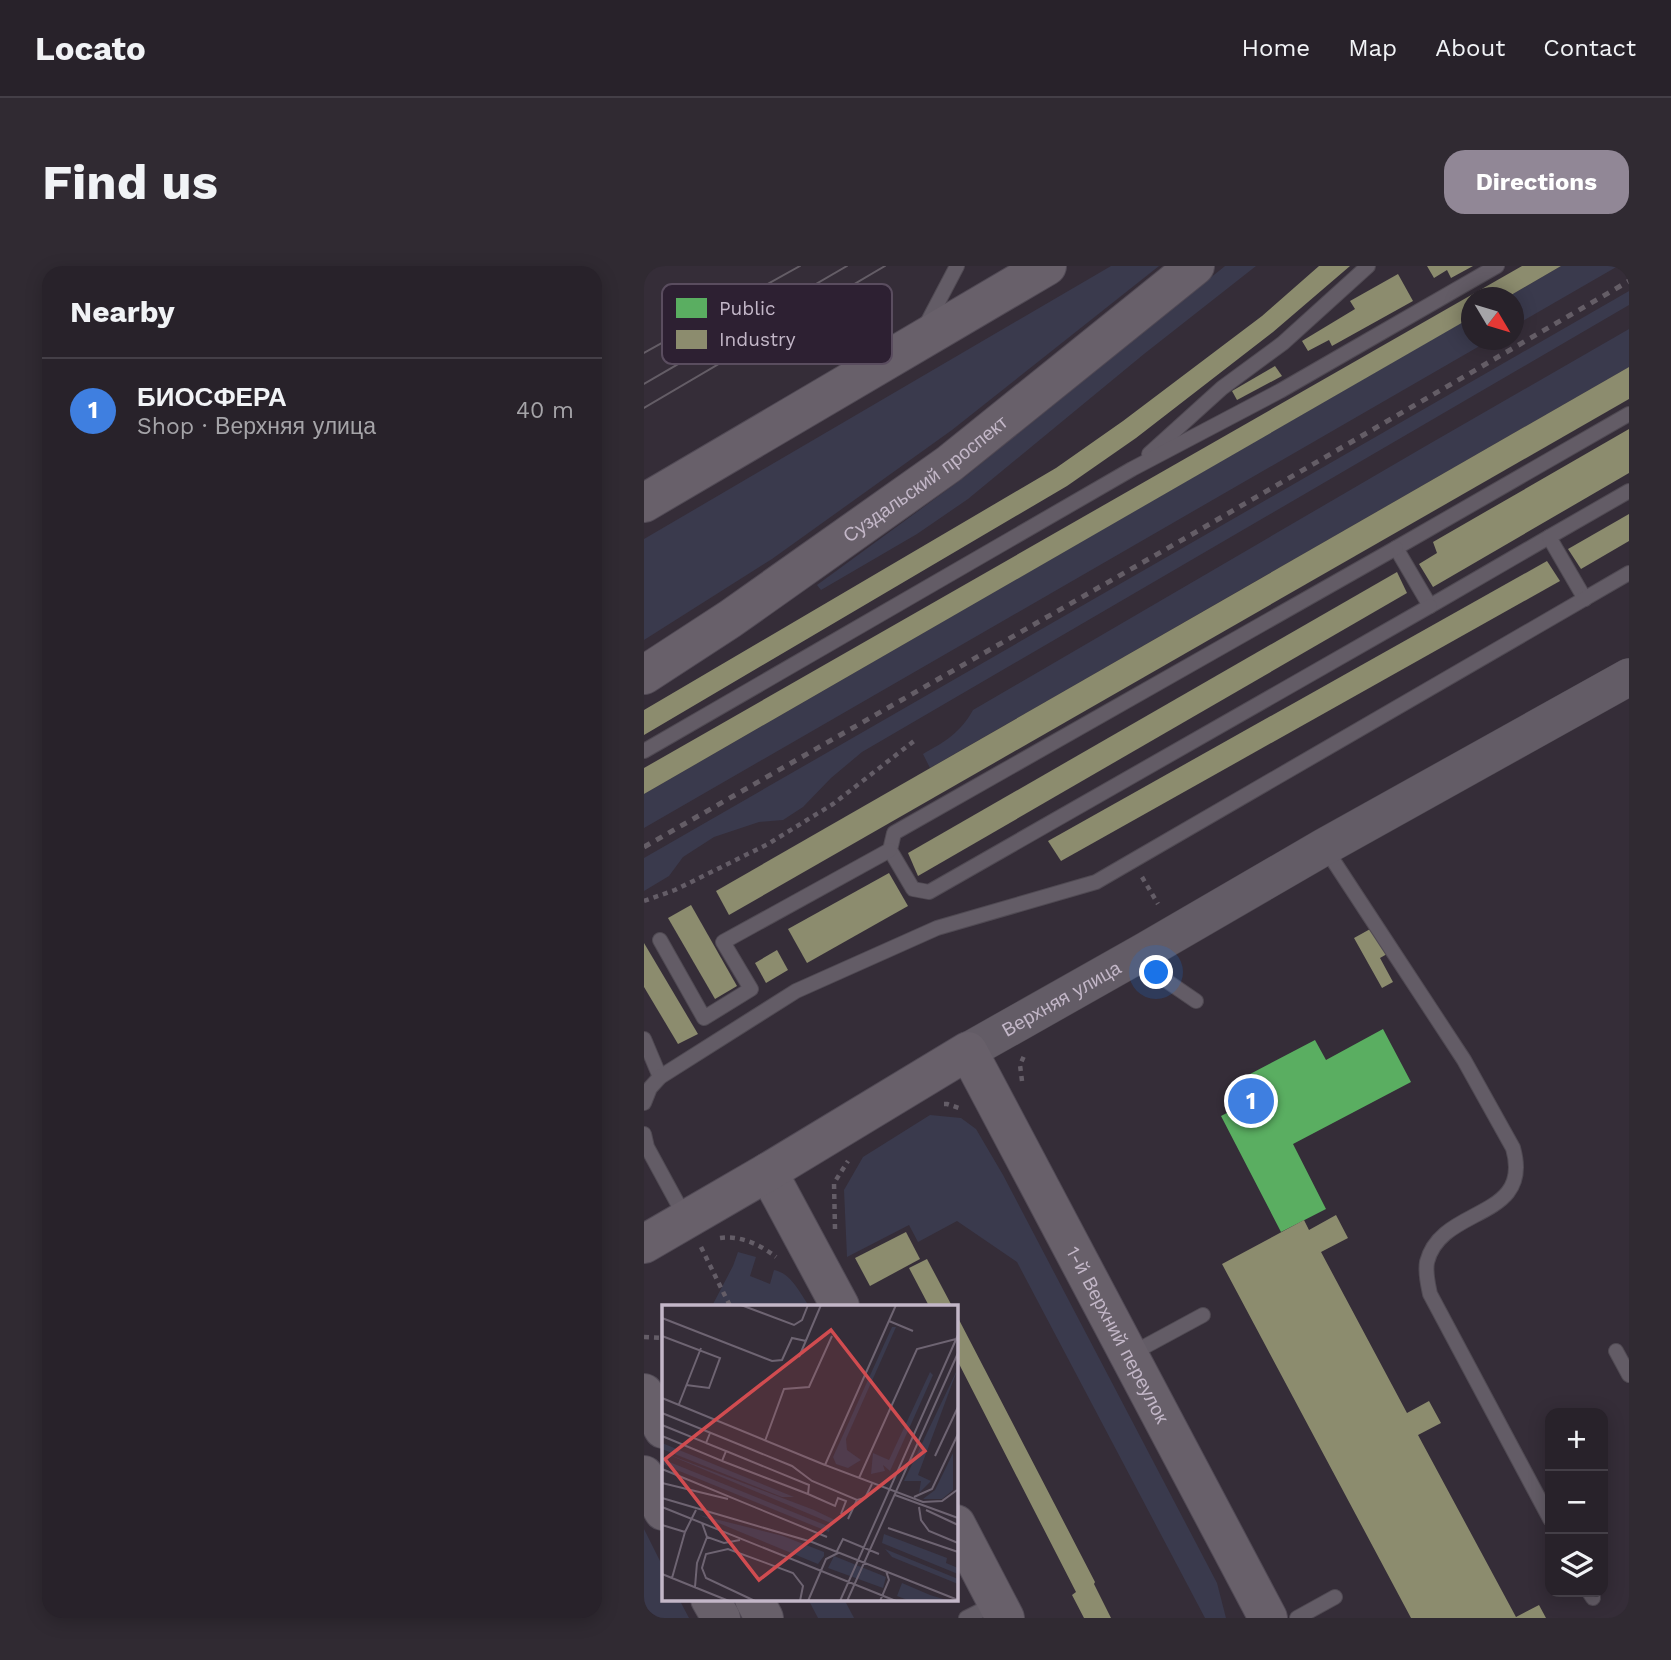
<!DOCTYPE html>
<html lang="en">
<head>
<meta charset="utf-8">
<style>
  body { margin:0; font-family:"Work Sans",sans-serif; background:#302a32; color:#f1f3f6 }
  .controls { position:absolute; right:21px; bottom:21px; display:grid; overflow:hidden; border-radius:14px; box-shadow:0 4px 18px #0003 }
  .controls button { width:63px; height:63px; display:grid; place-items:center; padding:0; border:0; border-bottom:2px solid #443f47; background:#28222a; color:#f1f3f6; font:35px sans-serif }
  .compass { position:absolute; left:817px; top:21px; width:63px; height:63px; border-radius:50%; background:#28222a; box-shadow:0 4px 18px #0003; rotate:128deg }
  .you { position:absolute; left:513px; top:707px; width:24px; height:24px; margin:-18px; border:5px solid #fff; border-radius:50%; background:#1a73e8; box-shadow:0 0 0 10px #1a73e833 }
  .badge { display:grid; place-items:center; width:46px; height:46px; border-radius:50%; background:#918796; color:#fff; font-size:23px; font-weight:700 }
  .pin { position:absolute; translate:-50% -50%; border:4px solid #fff; box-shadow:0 2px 7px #0006 }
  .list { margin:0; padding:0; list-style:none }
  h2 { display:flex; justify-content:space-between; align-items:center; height:91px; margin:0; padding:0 28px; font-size:30px }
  h2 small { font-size:23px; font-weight:400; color:#a5a4a8 }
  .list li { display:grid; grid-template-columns:46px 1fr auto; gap:21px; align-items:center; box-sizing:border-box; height:105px; padding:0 28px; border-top:2px solid #443f47 }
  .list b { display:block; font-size:26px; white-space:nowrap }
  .list p { margin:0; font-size:23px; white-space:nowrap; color:#a5a4a8 }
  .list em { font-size:23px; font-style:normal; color:#a5a4a8 }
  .icon { flex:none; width:38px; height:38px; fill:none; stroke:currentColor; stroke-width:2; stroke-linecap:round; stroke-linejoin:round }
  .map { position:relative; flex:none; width:985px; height:1352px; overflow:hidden; border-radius:21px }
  header { display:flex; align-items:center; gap:42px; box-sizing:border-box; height:98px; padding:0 35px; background:#28222a; border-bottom:2px solid #443f47 }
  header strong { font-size:33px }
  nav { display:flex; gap:38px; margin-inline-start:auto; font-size:24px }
  .intro { display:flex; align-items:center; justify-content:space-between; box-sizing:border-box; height:168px; padding:0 42px }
  h1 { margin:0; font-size:49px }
  .button { padding:18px 32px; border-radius:21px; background:#918796; color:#fff; font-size:24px; font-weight:700 }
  main { display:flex; gap:42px; padding:0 42px }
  aside { flex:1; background:#28222a; border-radius:21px; box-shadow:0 4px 18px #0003 }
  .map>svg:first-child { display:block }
  .green { fill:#3a3a4d }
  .public { fill:#5aae61 }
  .industry { fill:#8c8c6e }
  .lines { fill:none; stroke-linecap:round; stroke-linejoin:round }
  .service-casing { stroke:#504a53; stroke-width:16 }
  .tertiary-casing { stroke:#504a53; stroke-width:38 }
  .secondary-casing { stroke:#514a55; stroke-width:40 }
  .path { stroke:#645d67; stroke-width:4.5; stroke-dasharray:5 5; stroke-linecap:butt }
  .service { stroke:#635c66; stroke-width:14 }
  .tertiary { stroke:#635c66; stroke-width:37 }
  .secondary { stroke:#68606a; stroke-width:38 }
  .tram { stroke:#645d66; stroke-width:2 }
  .rail { stroke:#645d66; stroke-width:5; stroke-dasharray:7 7; stroke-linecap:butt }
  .labels { text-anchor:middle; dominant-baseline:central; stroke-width:7; stroke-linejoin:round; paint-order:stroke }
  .street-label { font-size:19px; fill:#c3b7c8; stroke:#2d2032 }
  .inset-road { fill:none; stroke:#6e6472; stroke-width:2 }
  .view { fill:#d14c50; fill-opacity:0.15; stroke:#d14c50; stroke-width:3.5 }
  .inset-edge { fill:none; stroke:#c3b7c8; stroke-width:3.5 }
  .key { fill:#2d2032; stroke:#5a4d5f; stroke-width:2 }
  .key-label { font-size:19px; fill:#c3b7c8 }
</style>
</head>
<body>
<header>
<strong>Locato</strong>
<nav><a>Home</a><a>Map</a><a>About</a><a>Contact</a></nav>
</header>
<div class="intro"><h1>Find us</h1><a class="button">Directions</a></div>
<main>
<aside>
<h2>Nearby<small></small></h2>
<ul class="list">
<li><span class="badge" style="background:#3f7fe0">1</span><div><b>БИОСФЕРА</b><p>Shop · Верхняя улица</p></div><em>40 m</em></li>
</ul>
</aside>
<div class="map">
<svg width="985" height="1352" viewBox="0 0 985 1352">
  <rect width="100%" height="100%" fill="#352d38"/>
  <g class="green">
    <polygon points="467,0 515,0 308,164 128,293 0,374 0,273"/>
    <polygon points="581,0 612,0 500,88 324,233 273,268 177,324 173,319 322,210"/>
    <polygon points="917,0 974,0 870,60 870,32 862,32"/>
    <polygon points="985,25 985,39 218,486 187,512 159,541 139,554 115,556 70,571 39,591 25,610 0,625 0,592"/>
    <polygon points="827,51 828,74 846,74 0,562 0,528"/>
    <path d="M985 63V101L286 502 279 488C302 475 316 467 329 444L780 181Z"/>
    <polygon points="286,849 317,852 332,863 359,909 573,1317 582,1352 561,1352 373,996 313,955 274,976 265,959 203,991 200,924 219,891"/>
    <path d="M94 986 112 991 106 1010 126 1018 130 1004C147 1007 156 1027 165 1040H68L89 1000Z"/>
    <polygon points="0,1263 19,1301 19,1333 35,1333 45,1352 0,1352"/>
    <polygon points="164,1333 200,1333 210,1352 174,1352"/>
  </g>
  <polygon class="public" points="739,763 767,816 649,878 682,943 637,966 577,850 598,839 587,818 671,774 682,794"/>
  <g class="industry">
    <polygon points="675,0 706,0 629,66 492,172 423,220 0,469 0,444 412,202 479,155 618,50"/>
    <polygon points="783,0 829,0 807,12 803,4 790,12"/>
    <polygon points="878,0 917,0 862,32 828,32 828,51 0,528 0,502"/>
    <polygon points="754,8 769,35 688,80 685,74 664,85 658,75 711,43 706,35"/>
    <polygon points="631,100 638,110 593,134 588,125"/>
    <polygon points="985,101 985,133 85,649 72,625"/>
    <polygon points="985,163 985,207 789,321 775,298 793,287 789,276"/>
    <polygon points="985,248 985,275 937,303 924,283"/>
    <polygon points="903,295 916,315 417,595 404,575"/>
    <polygon points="753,306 763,327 274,610 264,587"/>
    <polygon points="245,607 264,640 163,697 144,663"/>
    <polygon points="47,639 93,720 71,733 24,652"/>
    <polygon points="728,662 743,688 736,692 749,716 738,722 710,672"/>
    <polygon points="0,677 54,768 34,778 0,721"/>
    <polygon points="133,684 144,704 122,717 111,697"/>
    <polygon points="692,949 704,972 677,986 763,1147 785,1135 797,1157 774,1169 872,1351 895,1339 902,1352 767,1352 578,998 660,954 665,964"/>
    <polygon points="262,966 276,993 226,1020 211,992"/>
    <polygon points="283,993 308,1040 285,1040 265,1002"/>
    <polygon points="312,1048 451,1316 450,1318 467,1352 440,1352 428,1329 432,1326 312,1092"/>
  </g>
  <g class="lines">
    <g class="service-casing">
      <g id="service">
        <polyline points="281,61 313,0"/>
        <polyline points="505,188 578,122 639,77 724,0"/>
        <polyline points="905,271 786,340 752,282 985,148"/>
        <polyline points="752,282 250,567 246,584 269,623 285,626 786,340"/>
        <polyline points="941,333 905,271 985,225"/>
        <polyline points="0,485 488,203 636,125 853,0"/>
        <path d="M681 582 820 794 869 882C890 955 797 939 783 996 781 1007 784 1018 786 1028L906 1253"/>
        <polyline points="16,674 60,752 107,723 79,676 246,584"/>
        <polyline points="502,686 514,709 552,735"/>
        <polyline points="0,773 16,811"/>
        <polyline points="0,837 6,822 16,811 152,725 293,662 452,616 985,307"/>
        <polyline points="0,868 3,881 41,951"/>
        <polyline points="972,1085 985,1109"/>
        <polyline points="487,1088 559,1049"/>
        <polyline points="945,1326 949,1332"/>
        <polyline points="322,1352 352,1337"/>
        <polyline points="653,1352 691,1331"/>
      </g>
    </g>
    <g class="tertiary-casing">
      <g id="tertiary">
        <path id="s1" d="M324 785 501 685 680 581 985 411"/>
      </g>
    </g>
    <g class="secondary-casing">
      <g id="secondary">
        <polyline points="0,237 403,0"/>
        <path id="s2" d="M0 409 86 353 305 198 551 0"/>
        <polyline points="124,906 196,1040"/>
        <path id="s3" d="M0 978 124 906 324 785 624 1352"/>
        <polyline points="0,1127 19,1163"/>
        <polyline points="0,1209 19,1245"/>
        <polyline points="312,1258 361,1352"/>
        <polyline points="66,1333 77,1352"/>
        <polyline points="110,1333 120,1352"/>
      </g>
    </g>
    <g class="path">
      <polyline points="498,611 514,638"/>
      <polyline points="0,635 31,624 124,578 189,538 270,475"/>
      <polyline points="378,815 376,799 380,790"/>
      <polyline points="300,838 303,838 318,843"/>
      <polyline points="191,963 190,917 204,895"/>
      <path d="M76 972C96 969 117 979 132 991"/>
      <polyline points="57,981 86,1040"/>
      <polyline points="0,1071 19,1072"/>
    </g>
    <use href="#service" class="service"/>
    <use href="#tertiary" class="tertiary"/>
    <use href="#secondary" class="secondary"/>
    <g class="tram">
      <polyline points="0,87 156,0"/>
      <polyline points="0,118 203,0"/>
      <polyline points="0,142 241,0"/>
    </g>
    <polyline class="rail" points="0,581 552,266 985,15"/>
  </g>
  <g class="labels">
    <g class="street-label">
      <text stroke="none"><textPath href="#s2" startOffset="343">Суздальский проспект</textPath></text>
      <text stroke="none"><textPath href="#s1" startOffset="107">Верхняя улица</textPath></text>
      <text stroke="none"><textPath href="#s3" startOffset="698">1-й Верхний переулок</textPath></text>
    </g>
  </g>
  <g transform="translate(18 1039)">
    <rect width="296" height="296" fill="#352d38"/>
    <path d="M230 22H234L184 134 185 145 199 155 186 163 174 159 171 152ZM296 63 256 170 269 176 257 188 259 176H242ZM268 67 271 70 228 166 221 160 223 166 209 169 211 148 227 155ZM0 138 132 192H120L0 144ZM0 147 152 205 175 216 171 219ZM291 148V185L280 194H261L273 185ZM0 154 168 222 167 227 0 159ZM37 210 121 231 162 247V251L156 259ZM222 229 285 253 284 258 296 263V269L220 238ZM223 244 296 274V279L230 252ZM172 251 224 272 221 283 166 263ZM240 278 268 290 288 296H248L235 291Z" fill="#3a3a4d"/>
    <path class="inset-road" d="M79 0 132 20 140 15 146 0M234 0 163 160 261 197 280 196 295 185M0 13 110 56 120 55 130 33 144 36M227 16 251 26M0 31 58 53 47 83 24 80M137 52 159 0M0 93 163 160M17 99 39 43M0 108 130 161 150 176 195 195 203 193 210 179M0 120 44 138 48 128M0 131 60 156 64 146 44 138M103 136 122 84 147 82 170 31M273 151 296 102M60 156 146 189 147 180 64 146M0 164 165 232M197 173 255 44 294 34M0 178 66 194M146 189 173 201 176 193 184 196 179 209M233 190 296 213M252 192 270 184 296 129M0 193 150 237 296 295M0 202 234 296M257 202 259 215 267 226 296 238M264 205 296 220M186 214 195 195M40 218 45 232 62 238 78 235M0 220 23 227 10 273M226 223 296 247M23 227 34 205M175 246 181 234 217 249M0 269 67 296M33 282 35 258 45 232M93 296 44 273 40 263 44 249 66 244 131 268 141 281 138 296M146 296 164 254 176 248M178 296 296 30M185 296 296 48M218 296 227 275 224 266"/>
    <path class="view" d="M169 25 263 146 97 275 3 154Z"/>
    <rect width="296" height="296" class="inset-edge"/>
  </g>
  <rect x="18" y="18" width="230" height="80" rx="10" class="key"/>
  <rect x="32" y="32" width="31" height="20" fill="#5aae61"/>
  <rect x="32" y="64" width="31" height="19" fill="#8c8c6e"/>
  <g class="key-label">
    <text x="75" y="49">Public</text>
    <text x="75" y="80">Industry</text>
  </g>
</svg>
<div class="controls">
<button>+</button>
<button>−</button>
<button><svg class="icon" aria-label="layers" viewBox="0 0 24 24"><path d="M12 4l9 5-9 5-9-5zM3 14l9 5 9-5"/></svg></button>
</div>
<svg class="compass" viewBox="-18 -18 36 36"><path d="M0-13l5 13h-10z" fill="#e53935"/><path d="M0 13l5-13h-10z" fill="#a5a4a8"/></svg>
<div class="you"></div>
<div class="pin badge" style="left:607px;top:835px;background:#3f7fe0">1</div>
</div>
</main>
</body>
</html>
